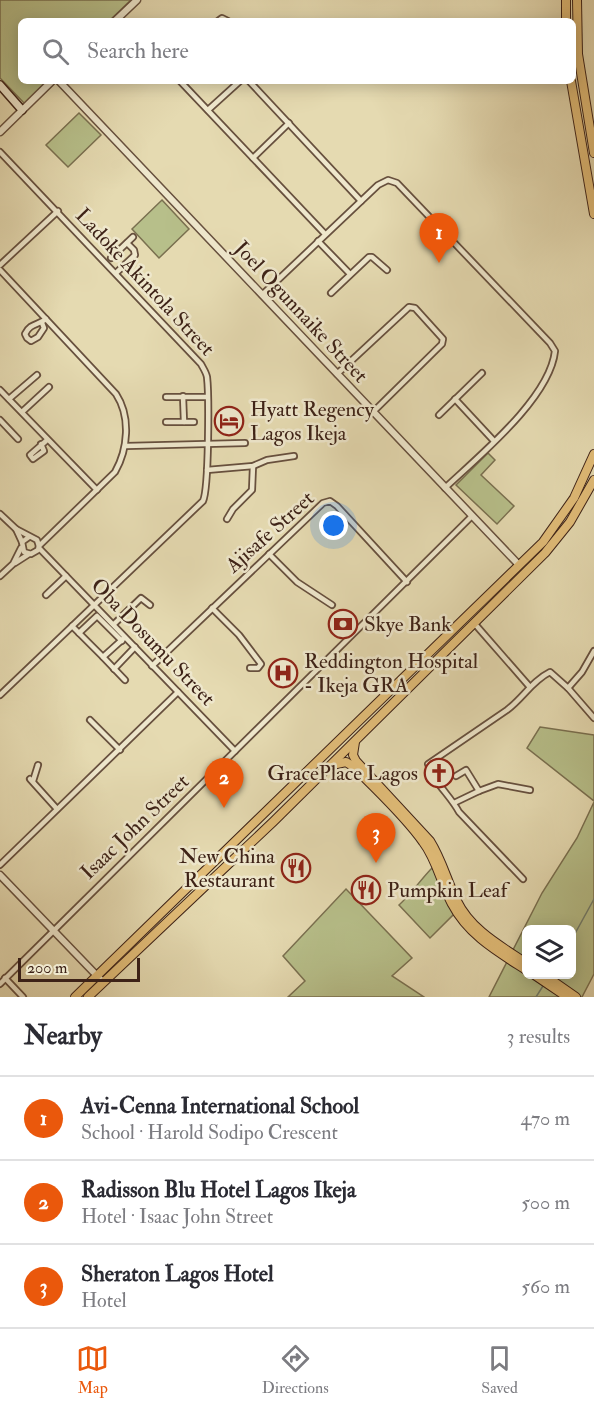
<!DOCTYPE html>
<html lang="en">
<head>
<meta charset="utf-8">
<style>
  body { margin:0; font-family:"IM FELL Double Pica",serif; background:#f2f2f3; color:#2b2b33 }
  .controls { position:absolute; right:18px; bottom:18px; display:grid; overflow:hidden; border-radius:9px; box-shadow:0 3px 15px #0003 }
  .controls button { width:54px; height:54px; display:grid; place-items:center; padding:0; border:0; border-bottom:2px solid #e1e1e2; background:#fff; color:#2b2b33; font:30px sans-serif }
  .scale { position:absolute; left:18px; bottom:15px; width:122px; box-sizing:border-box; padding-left:6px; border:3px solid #3d2217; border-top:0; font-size:16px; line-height:21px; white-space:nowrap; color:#3d2217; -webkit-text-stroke:4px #eee7cc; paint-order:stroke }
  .you { position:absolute; left:334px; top:526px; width:21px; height:21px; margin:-15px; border:4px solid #fff; border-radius:50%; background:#1a73e8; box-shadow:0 0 0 9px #1a73e833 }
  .badge { display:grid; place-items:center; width:39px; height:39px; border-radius:50%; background:#ea580c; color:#fff; font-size:20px; font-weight:700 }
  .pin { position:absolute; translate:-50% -50px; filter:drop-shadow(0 2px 3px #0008) }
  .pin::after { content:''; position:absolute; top:32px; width:21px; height:18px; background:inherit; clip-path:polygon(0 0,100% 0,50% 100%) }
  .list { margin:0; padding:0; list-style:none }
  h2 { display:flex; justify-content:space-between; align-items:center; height:78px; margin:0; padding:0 24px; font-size:26px }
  h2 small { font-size:20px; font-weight:400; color:#7c7c81 }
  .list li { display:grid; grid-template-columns:39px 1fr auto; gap:18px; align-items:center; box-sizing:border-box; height:84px; padding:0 24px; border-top:2px solid #e1e1e2 }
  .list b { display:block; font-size:22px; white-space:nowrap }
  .list p { margin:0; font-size:20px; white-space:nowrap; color:#7c7c81 }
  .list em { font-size:20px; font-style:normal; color:#7c7c81 }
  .icon { flex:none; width:33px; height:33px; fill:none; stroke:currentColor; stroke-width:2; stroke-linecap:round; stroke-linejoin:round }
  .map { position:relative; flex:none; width:594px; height:997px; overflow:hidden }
  .search { position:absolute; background:#fff; box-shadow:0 3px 15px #0003; left:18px; right:18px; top:18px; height:66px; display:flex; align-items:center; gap:15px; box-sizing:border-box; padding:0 21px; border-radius:9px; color:#7c7c81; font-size:22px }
  .sheet { height:330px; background:#fff }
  nav { display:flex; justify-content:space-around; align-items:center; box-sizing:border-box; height:84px; border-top:2px solid #e1e1e2; background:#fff; font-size:16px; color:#7c7c81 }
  nav a { display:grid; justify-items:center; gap:3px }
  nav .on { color:#ea580c }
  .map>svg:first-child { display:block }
  .green { fill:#b7bf8a; stroke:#7a7050; stroke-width:1.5; fill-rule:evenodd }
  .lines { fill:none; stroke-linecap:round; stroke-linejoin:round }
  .stream { stroke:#727e6e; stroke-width:1.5 }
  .minor-casing { stroke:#67503e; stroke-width:8 }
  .tertiary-casing { stroke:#67503e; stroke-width:9 }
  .secondary-casing { stroke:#3d2217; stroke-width:10 }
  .primary-casing { stroke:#3d2217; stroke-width:10 }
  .minor { stroke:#eee7cc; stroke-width:4.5 }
  .tertiary { stroke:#eee7cc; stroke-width:6 }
  .secondary { stroke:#eee7cc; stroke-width:7 }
  .primary { stroke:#e2bd78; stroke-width:8 }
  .labels { text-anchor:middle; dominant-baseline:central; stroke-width:5; stroke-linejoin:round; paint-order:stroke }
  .street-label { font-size:21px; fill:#3d2217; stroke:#eee7cc }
  .poi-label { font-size:21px; fill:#3d2217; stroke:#eee7cc; text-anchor:start }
</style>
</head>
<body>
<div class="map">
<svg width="594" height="997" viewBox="0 0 594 997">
  <rect width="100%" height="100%" fill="#e5dab1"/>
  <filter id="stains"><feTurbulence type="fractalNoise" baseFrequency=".00333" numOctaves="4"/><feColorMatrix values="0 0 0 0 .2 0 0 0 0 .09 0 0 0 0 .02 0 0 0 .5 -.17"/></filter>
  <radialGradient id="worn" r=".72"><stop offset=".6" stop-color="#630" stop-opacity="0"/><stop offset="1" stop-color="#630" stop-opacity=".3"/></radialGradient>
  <g class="green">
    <polygon points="0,0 131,0 109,21 21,21 21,81 47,81 25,104 0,78"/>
    <polygon points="79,113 101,135 68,167 46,145"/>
    <polygon points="162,200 189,229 159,258 132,229"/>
    <polygon points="488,453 495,460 481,475 514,506 497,524 456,485"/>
    <polygon points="540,727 594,735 594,801 527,748"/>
    <path d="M594 802V974L582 997H489L542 893 577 838ZM526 930H572V974H526Z"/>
    <path d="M433 867 442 891 454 914 430 938 399 905C412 893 421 879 433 867Z"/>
    <polygon points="346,889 412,958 392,976 424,997 288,997 305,981 283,956"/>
  </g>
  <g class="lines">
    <g class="stream">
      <polyline points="572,939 594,899"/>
      <polyline points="536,997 543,986"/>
    </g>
    <g class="minor-casing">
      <g id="minor">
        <polyline points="218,21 222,18 228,21"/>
        <polyline points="180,81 325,234"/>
        <polyline points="249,81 361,201"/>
        <polyline points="208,110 240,81"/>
        <path d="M0 152 201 364C203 368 206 372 207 377 209 394 209 488 203 501L0 695"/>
        <polyline points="253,158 289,123"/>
        <polyline points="318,241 350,274"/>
        <polyline points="111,258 133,237"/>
        <polyline points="0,265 58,211"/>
        <path d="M0 270 116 394C131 417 128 449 115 472L39 546"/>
        <polyline points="116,273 135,255 134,250 127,243"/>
        <polyline points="331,293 369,257 372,257 387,270"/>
        <path d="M262 295 378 185 388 180 397 183 550 343 555 351C550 398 479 456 445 488"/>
        <path d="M42 323 44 328 38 337 31 341 27 338 25 334C30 323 39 325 46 319"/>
        <polyline points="337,374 409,307 415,308 443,339 442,344 373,412"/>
        <polyline points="0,390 97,490"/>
        <polyline points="183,396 184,422"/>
        <polyline points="166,397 207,397"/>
        <polyline points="9,399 37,375"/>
        <polyline points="455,399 494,441"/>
        <polyline points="22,412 49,387"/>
        <polyline points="439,415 482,373"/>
        <polyline points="0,420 18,439"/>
        <polyline points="166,422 194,422"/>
        <polyline points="41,444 44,451 33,459 30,455 46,441"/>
        <polyline points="126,446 245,443"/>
        <polyline points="207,470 253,466 267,460 294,456"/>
        <polyline points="0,514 16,529 22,542"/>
        <polyline points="227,519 233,509 252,490 253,466"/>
        <polyline points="16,529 37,540 39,546 38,550 31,554 24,552 22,542 29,537"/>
        <polyline points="39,548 235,751"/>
        <polyline points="269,554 297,582 332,605"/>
        <polyline points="15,563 29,554"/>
        <polyline points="0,576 13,564 21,548"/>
        <polyline points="46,595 66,576"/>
        <polyline points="212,608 239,635 261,664 258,668 250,668"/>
        <polyline points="474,623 529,686"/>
        <polyline points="114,624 141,598 150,605"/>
        <polyline points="72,626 103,657 123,639"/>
        <polyline points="79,633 97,616 122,641"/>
        <polyline points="103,657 125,680"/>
        <polyline points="152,666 323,503 330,501 337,506 407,582"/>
        <polyline points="114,669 135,647"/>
        <polyline points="568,688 582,672 594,651"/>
        <polyline points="90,720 120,750"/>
        <polyline points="456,776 466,770 479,791"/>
        <polyline points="30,779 57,809"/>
        <polyline points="33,781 38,765"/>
        <polyline points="454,803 479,791 498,784 530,790"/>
        <polyline points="0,865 178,692"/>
        <path d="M523 879 459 812C450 795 434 783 428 764L507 710C523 698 532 681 550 672L568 688 594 718"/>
        <polyline points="5,978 23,997"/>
        <polyline points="0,984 472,516"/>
      </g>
    </g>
    <g class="tertiary-casing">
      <g id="tertiary">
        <polyline points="115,21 137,0"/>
        <polyline points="59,81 519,565"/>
        <polyline points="0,132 52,81"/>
        <polyline points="0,875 103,982"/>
      </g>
    </g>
    <g class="secondary-casing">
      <polyline id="secondary" points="0,85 22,110"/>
    </g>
    <g class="primary-casing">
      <g id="primary">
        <polyline points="577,0 578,54 594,153"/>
        <polyline points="566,21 566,0"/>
        <polyline points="571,81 594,214"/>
        <path d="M355 742 353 755 356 761 430 841C442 860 447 881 457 901 471 930 501 946 526 963"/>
        <path d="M332 765 346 762 354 767C377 791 404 815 423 842 437 860 441 884 452 904 468 935 498 952 526 970"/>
        <polyline points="533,974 567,997"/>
        <polyline points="543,974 576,997"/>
        <polyline points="75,997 543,542 574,498 594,454"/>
        <polyline points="88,997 274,821 545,553 570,522 594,480"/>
      </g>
    </g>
    <use href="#minor" class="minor"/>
    <use href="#tertiary" class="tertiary"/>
    <use href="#secondary" class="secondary"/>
    <use href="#primary" class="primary"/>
  </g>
  <defs>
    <g id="hotel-ring" transform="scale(1.5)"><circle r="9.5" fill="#eee7cc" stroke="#8f2418" stroke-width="1.5"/><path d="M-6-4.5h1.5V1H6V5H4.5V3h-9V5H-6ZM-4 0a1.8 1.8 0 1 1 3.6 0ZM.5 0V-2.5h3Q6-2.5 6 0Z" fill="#8f2418"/></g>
    <g id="bank-ring" transform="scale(1.5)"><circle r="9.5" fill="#eee7cc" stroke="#8f2418" stroke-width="1.5"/><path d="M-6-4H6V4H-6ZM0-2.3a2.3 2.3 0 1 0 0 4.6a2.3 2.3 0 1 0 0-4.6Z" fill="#8f2418"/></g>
    <g id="hospital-ring" transform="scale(1.5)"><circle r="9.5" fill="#eee7cc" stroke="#8f2418" stroke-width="1.5"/><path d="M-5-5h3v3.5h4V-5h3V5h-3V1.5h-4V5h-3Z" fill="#8f2418"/></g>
    <g id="church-ring" transform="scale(1.5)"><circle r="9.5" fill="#eee7cc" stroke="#8f2418" stroke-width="1.5"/><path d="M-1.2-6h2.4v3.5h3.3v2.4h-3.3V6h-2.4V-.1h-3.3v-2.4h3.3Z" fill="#8f2418"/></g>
    <g id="restaurant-ring" transform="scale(1.5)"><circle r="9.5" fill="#eee7cc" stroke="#8f2418" stroke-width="1.5"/><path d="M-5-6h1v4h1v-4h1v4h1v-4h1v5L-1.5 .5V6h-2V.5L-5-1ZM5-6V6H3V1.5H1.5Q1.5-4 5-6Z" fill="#8f2418"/></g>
  </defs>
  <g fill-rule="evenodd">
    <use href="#hotel-ring" x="229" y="421"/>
    <use href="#bank-ring" x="343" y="624"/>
    <use href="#hospital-ring" x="283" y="673"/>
    <use href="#church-ring" x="439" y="773"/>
    <use href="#restaurant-ring" x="296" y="868"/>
    <use href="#restaurant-ring" x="366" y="890"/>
  </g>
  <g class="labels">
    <g class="street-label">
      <text transform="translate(145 282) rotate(47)">Ladoke Akintola Street</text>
      <text transform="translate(301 312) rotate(47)">Joel Ogunnaike Street</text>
      <text transform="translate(270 532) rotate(-42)">Ajisafe Street</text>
      <text transform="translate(153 642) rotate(46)">Oba Dosumu Street</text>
      <text transform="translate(135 827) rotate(-44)">Isaac John Street</text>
    </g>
    <g class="poi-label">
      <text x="250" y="409">Hyatt Regency<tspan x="250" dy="24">Lagos Ikeja</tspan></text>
      <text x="364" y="624">Skye Bank</text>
      <text x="304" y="661">Reddington Hospital<tspan x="304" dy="24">- Ikeja GRA</tspan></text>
      <text x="418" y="773" text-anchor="end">GracePlace Lagos</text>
      <text x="275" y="856" text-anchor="end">New China<tspan x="275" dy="24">Restaurant</tspan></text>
      <text x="387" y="890">Pumpkin Leaf</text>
    </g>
  </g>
  <rect width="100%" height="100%" filter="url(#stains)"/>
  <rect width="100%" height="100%" fill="url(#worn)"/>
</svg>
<div class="controls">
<button><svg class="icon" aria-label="layers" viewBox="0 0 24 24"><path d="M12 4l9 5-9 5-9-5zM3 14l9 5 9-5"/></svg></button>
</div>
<div class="scale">200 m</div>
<div class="you"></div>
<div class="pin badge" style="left:439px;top:263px">1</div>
<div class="pin badge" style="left:224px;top:808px">2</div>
<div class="pin badge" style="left:376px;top:863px">3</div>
<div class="search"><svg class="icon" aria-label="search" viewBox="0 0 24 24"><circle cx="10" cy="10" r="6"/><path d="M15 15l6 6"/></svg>Search here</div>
</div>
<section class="sheet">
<h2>Nearby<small>3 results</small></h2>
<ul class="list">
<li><span class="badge">1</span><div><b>Avi-Cenna International School</b><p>School · Harold Sodipo Crescent</p></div><em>470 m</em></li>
<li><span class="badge">2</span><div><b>Radisson Blu Hotel Lagos Ikeja</b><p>Hotel · Isaac John Street</p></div><em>500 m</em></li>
<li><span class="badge">3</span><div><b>Sheraton Lagos Hotel</b><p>Hotel</p></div><em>560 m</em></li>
</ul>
</section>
<nav>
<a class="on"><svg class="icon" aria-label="map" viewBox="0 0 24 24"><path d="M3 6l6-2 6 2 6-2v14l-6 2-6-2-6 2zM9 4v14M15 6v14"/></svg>Map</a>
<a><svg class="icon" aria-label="directions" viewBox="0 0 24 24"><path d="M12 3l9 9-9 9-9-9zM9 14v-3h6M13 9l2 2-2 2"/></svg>Directions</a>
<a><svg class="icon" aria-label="saved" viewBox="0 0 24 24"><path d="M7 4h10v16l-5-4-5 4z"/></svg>Saved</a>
</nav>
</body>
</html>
